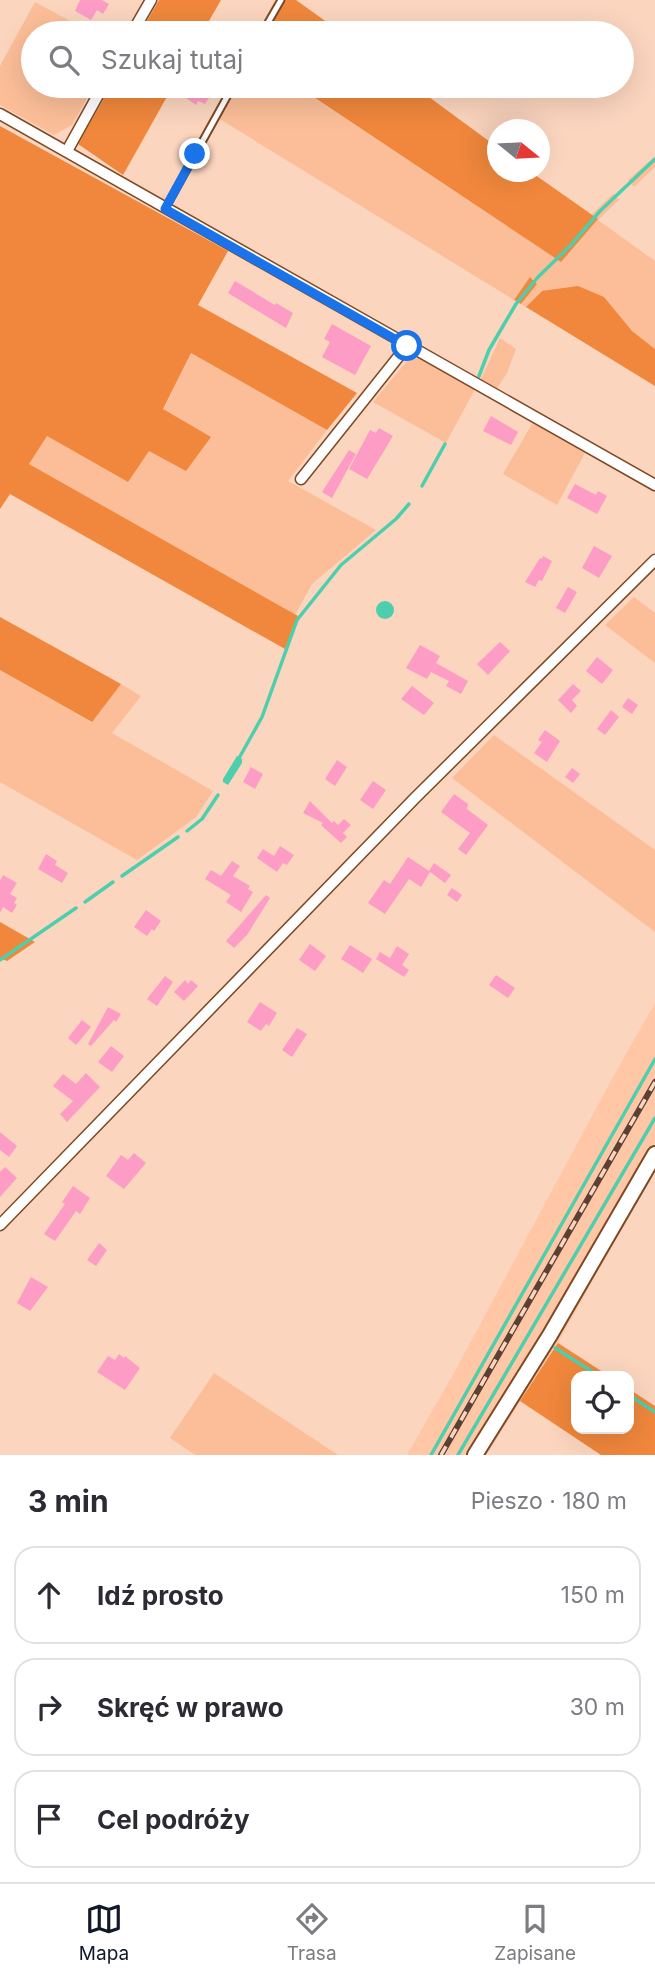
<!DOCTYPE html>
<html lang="pl">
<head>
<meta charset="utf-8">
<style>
  body { margin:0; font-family:Inter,sans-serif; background:#f2f2f3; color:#2b2b33 }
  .controls { position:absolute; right:21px; bottom:21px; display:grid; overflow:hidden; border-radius:14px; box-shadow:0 7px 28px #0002 }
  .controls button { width:63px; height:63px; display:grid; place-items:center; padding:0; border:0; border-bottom:2px solid #e1e1e2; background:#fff; color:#2b2b33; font:35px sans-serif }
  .compass { position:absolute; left:487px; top:119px; width:63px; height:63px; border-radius:50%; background:#fff; box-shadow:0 7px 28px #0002; rotate:108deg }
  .stop { position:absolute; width:21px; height:21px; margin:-16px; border:5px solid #1a73e8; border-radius:50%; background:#fff }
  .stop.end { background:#1a73e8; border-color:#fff; box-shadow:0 2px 7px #0008 }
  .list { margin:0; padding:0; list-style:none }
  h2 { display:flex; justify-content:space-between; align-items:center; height:91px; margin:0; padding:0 28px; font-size:30px }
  h2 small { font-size:23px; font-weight:400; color:#7c7c81 }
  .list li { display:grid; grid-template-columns:46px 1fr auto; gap:21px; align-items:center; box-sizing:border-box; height:98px; margin:0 14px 14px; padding:0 14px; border:2px solid #e1e1e2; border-radius:21px }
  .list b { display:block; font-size:26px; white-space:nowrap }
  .list em { font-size:23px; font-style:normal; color:#7c7c81 }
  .icon { flex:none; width:38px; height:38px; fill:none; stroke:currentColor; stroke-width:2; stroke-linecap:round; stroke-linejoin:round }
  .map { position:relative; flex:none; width:655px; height:1455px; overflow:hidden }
  .search { position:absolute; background:#fff; box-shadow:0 7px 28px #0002; left:21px; right:21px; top:21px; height:77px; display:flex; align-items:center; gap:18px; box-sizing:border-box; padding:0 24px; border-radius:38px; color:#7c7c81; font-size:26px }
  .sheet { height:427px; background:#fff }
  nav { display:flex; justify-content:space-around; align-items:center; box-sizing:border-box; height:98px; border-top:2px solid #e1e1e2; background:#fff; font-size:19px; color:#7c7c81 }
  nav a { display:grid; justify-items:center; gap:4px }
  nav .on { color:#111827 }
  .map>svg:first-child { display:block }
  .built { fill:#ffc7a5 }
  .green { fill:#fbbe98 }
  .forest { fill:#f0873c }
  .water { fill:#4dcfad }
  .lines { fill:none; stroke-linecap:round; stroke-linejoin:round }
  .stream { stroke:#4dcfad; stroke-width:3.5 }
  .building { fill:#fd9dc6 }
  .lane-casing { stroke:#7d4824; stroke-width:9 }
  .street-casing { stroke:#7d4824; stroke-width:13 }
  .secondary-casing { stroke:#7d4824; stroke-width:18 }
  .lane { stroke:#fff; stroke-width:5 }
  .street { stroke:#fff; stroke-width:10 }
  .secondary { stroke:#fff; stroke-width:14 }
  .rail-casing { stroke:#5b4134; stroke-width:6 }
  .rail { stroke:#fbd5be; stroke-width:3.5; stroke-dasharray:10; stroke-linecap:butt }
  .route { stroke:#1a73e8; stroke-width:9 }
</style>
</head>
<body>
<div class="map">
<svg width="655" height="1455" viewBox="0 0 655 1455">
  <rect width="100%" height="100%" fill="#fbd5be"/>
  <polygon class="built" points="655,1003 655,1168 558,1343 486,1455 407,1455 455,1371 613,1077"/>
  <g class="green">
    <polygon points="35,2 92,33 33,33 33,86 94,86 72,125 54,135 0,105 0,66"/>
    <polygon points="236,86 296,86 561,262 597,219 591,215 613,194 619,200 598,220 655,261 655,349 632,331 604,297 542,291 526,307 521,304 537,284 531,277 514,300 218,118"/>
    <polygon points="655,156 655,167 634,187 628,180"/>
    <polygon points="500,338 516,349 507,373 496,390 480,381"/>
    <polygon points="191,353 327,430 288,481 376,530 312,584 295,615 29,464 47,436 128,482"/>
    <polygon points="419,358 475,389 446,443 373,402 407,361"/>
    <polygon points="533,422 585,453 557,505 503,474"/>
    <polygon points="634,597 655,613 655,663 605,625"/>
    <polygon points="0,670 91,722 121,684 141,696 112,733 213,791 196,817 137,860 0,782"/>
    <polygon points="494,735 655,850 655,932 452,778"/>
    <polygon points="214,1373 338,1455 195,1455 170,1438"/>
  </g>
  <g class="forest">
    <polygon points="159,0 221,0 202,33 140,33"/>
    <polygon points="283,0 296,0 342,33 265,33"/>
    <polygon points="111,86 173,86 123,175 78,144"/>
    <polygon points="297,86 414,86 497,147 498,172 531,172 598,219 561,262"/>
    <polygon points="0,126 228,251 198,305 357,393 327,430 191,353 163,409 211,437 186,471 149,451 128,482 47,436 29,464 298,616 285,649 10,494 0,509"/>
    <polygon points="530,277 537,284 521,304 514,300"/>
    <polygon points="578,286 604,297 632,331 655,349 655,386 526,307 542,291"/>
    <polygon points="0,617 121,684 92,722 0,670"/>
    <polygon points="0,922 35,942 7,961 0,958"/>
    <polygon points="558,1343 609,1376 576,1376 576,1429 629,1429 629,1389 655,1406 655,1455 601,1455 520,1401"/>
  </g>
  <g class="water">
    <circle cx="385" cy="610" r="9"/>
    <polygon points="237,756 242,759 242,763 228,785 223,782 223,779"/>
  </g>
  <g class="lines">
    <g class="stream">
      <polyline points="479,376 489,350 503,326 516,304 538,277 571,245 600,211 655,159"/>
      <polyline points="422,486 445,444"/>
      <polyline points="238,760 262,717 297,620 341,565 396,519 409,504"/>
      <polyline points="187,831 202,819 218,795"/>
      <polyline points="122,876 178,837"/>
      <polyline points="85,902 113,882"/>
      <polyline points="0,960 76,908"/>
      <polyline points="555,1348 599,1376"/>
      <polyline points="629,1395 655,1412"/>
      <polyline points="431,1455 655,1059"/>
      <polyline points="458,1455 655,1118"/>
    </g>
  </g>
  <g class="building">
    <polygon points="80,0 102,0 109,4 103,14 97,10 91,20 75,11"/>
    <polygon points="181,86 199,86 212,93 205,104 198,101 196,105 182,95 184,91"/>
    <polygon points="235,281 275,305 276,303 293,313 286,328 228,293"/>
    <polygon points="332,324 371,346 355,375 322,357 330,342 324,339"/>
    <polygon points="491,416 518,432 511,445 483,431"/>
    <polygon points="379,428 393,436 367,479 349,469 370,430 376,433"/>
    <polygon points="349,450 356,454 332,498 322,492"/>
    <polygon points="575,484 596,495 598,491 607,496 597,514 567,498"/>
    <polygon points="594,546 612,556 599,578 582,568"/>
    <polygon points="543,556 552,561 542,581 539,580 535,587 525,582 540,558 542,559"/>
    <polygon points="568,587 577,592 565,613 556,608"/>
    <polygon points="500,642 510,651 488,675 477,664"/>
    <polygon points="420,645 440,656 436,663 468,681 461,694 446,686 449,681 431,672 427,679 406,668"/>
    <polygon points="597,657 613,670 602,684 586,671"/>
    <polygon points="573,684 581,691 572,700 577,706 571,713 558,700"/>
    <polygon points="412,686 434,703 424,715 401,699"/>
    <polygon points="628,698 638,705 632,714 622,707"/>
    <polygon points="611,710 619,717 605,735 597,729"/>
    <polygon points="545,730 560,741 547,762 534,753 542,742 538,740"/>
    <polygon points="337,760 347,767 335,786 325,779"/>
    <polygon points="251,767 263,774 255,789 243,782"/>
    <polygon points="572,768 580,774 573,783 565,777"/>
    <polygon points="373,781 386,790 373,809 360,800"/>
    <polygon points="454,794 468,804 467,809 488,825 466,855 458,849 470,833 441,812"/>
    <polygon points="310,801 332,823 334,821 338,825 344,819 351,825 343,833 347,837 341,843 321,825 323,823 303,813"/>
    <polygon points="280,846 294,855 287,865 283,863 277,872 257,858 263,849 274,856"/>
    <polygon points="46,854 57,861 55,865 68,873 62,883 38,869"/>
    <polygon points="408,857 429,871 434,863 451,875 445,883 430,872 421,887 409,879 385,914 368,903 384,880 390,884"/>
    <polygon points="232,861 240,866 233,876 250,886 248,889 253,892 241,912 226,902 231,895 205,879 211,870 221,876"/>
    <polygon points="3,875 17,883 10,894 17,898 14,903 17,905 12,913 3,907 0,913 0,881"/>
    <polygon points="452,888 462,895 457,902 447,895"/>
    <polygon points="266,895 270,898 247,935 234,948 226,941"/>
    <polygon points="146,910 161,921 154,931 152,929 147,936 134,927"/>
    <polygon points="310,944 326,956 315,971 299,960"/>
    <polygon points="350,945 372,959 363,973 341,959"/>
    <polygon points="397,946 409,954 402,965 409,970 404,977 376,959 380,952 390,958"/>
    <polygon points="496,975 515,988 508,998 489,985"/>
    <polygon points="165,976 173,982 157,1006 147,999"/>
    <polygon points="185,980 188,984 191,980 198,986 184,1001 174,992"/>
    <polygon points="260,1002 277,1013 269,1026 266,1024 261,1031 247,1022"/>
    <polygon points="108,1007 121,1014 116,1022 114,1020 91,1046 88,1044"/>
    <polygon points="82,1020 91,1027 76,1045 68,1038"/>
    <polygon points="297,1028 307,1034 292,1057 282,1050"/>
    <polygon points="111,1046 124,1056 112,1072 98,1062"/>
    <polygon points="86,1073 100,1087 67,1122 60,1114 73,1101 53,1086 63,1074 76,1084"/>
    <polygon points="0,1132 17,1146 9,1157 0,1150"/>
    <polygon points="134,1153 146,1163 124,1189 106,1176 121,1155 128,1160"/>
    <polygon points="5,1167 17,1178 0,1197 0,1172"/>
    <polygon points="73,1186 90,1198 80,1214 76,1211 55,1241 44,1234 65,1204 62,1202"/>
    <polygon points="99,1243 107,1250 96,1266 87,1260"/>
    <polygon points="31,1277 48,1287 30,1311 17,1303"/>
    <polygon points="119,1354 124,1358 125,1356 140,1368 125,1390 97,1372 108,1356 115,1360"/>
  </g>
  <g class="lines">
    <g class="lane-casing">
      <g id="lane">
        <polyline points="262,33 281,0"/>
        <polyline points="165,209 233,86"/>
      </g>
    </g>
    <g class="street-casing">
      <g id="street">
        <polyline points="132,33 151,0"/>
        <polyline points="0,114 655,485"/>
        <polyline points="67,151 103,86"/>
        <polyline points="301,479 407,346"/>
        <polyline points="0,1225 415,798 655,560"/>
      </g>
    </g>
    <g class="secondary-casing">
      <polyline id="secondary" points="475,1455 550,1335 655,1154"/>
    </g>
    <use href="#lane" class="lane"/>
    <use href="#street" class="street"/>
    <use href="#secondary" class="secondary"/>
    <g class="rail-casing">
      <polyline id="rail" points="441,1455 655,1082"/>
    </g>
    <use href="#rail" class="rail"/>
  </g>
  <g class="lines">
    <polyline class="route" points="195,154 165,209 407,346"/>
  </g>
</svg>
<div class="controls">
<button><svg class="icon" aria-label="locate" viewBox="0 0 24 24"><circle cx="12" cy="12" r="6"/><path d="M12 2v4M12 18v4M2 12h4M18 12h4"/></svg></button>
</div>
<svg class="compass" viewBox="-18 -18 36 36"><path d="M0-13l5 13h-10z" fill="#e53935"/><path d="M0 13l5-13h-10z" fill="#7c7c81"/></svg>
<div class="stop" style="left:407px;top:346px"></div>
<div class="stop end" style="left:195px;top:154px"></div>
<div class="search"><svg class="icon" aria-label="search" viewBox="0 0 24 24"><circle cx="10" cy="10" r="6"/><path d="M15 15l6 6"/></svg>Szukaj tutaj</div>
</div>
<section class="sheet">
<h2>3 min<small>Pieszo · 180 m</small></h2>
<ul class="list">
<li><svg class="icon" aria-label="ahead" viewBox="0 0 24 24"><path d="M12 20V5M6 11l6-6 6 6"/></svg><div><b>Idź prosto</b></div><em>150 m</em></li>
<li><svg class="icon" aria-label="right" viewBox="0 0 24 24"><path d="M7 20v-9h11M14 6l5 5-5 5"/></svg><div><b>Skręć w prawo</b></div><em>30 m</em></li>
<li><svg class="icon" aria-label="arrive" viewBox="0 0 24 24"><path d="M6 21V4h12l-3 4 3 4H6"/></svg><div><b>Cel podróży</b></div></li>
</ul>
</section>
<nav>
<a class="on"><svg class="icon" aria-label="map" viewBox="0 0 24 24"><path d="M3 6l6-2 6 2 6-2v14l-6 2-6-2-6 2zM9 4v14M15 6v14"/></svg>Mapa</a>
<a><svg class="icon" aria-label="directions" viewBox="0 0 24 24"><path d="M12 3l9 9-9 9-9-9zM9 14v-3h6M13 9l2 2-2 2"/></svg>Trasa</a>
<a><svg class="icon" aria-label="saved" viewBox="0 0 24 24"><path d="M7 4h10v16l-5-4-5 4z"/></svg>Zapisane</a>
</nav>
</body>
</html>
